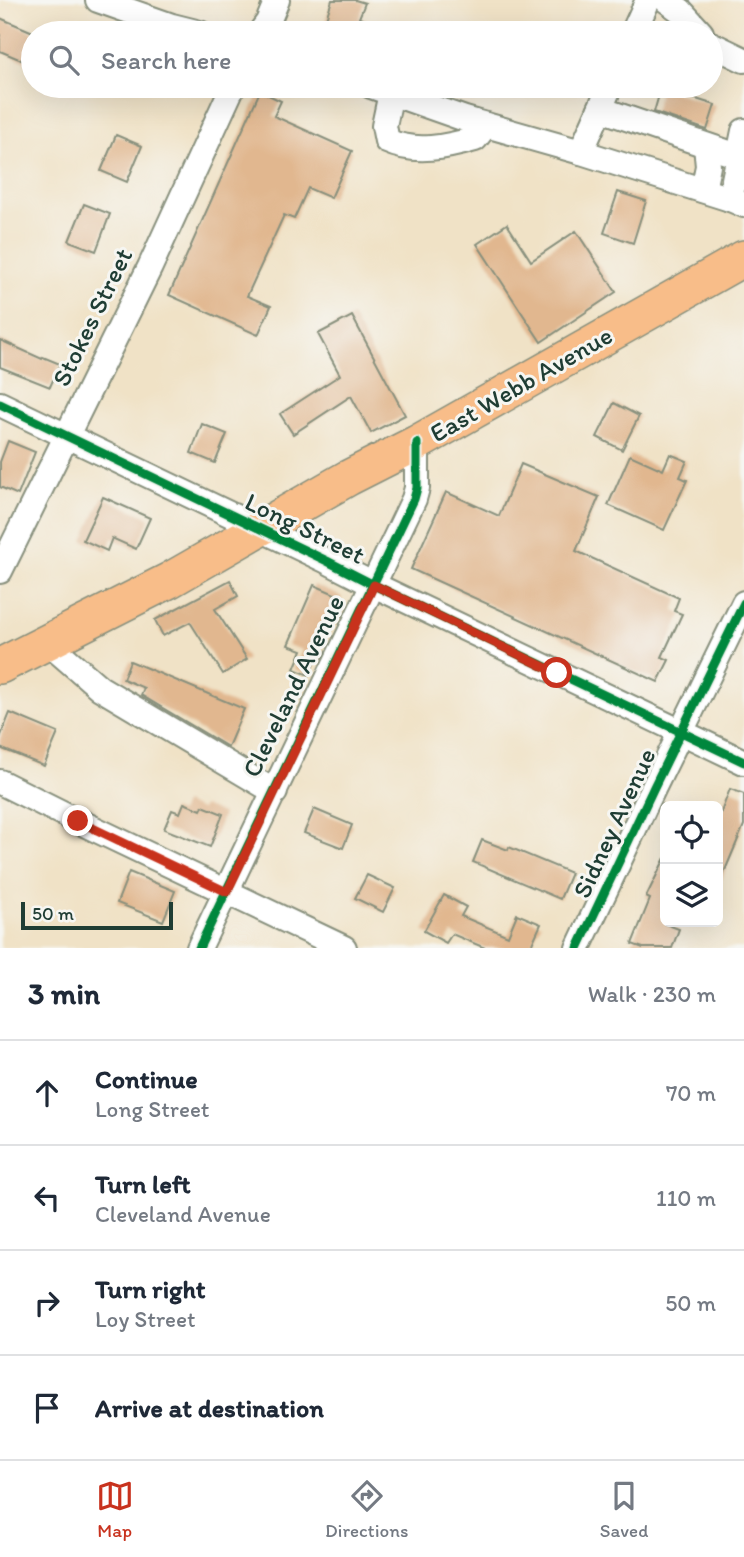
<!DOCTYPE html>
<html lang="en">
<head>
<meta charset="utf-8">
<style>
  body { margin:0; font-family:Itim,sans-serif; background:#f2f2f3; color:#1f2937 }
  .controls { position:absolute; right:21px; bottom:21px; display:grid; overflow:hidden; border-radius:10px; box-shadow:0 7px 28px #0002 }
  .controls button { width:63px; height:63px; display:grid; place-items:center; padding:0; border:0; border-bottom:2px solid #e0e1e3; background:#fff; color:#1f2937; font:35px sans-serif }
  .scale { position:absolute; left:21px; bottom:18px; width:152px; box-sizing:border-box; padding-left:7px; border:4px solid #1f3d34; border-top:0; font-size:19px; line-height:24px; white-space:nowrap; color:#1f3d34; -webkit-text-stroke:5px #f6f6f2; paint-order:stroke }
  .stop { position:absolute; width:21px; height:21px; margin:-16px; border:5px solid #c8321e; border-radius:50%; background:#fff }
  .stop.end { background:#c8321e; border-color:#fff; box-shadow:0 2px 7px #0008 }
  .list { margin:0; padding:0; list-style:none }
  h2 { display:flex; justify-content:space-between; align-items:center; height:91px; margin:0; padding:0 28px; font-size:30px }
  h2 small { font-size:23px; font-weight:400; color:#747a83 }
  .list li { display:grid; grid-template-columns:46px 1fr auto; gap:21px; align-items:center; box-sizing:border-box; height:105px; padding:0 28px; border-top:2px solid #e0e1e3 }
  .list b { display:block; font-size:26px; white-space:nowrap }
  .list p { margin:0; font-size:23px; white-space:nowrap; color:#747a83 }
  .list em { font-size:23px; font-style:normal; color:#747a83 }
  .icon { flex:none; width:38px; height:38px; fill:none; stroke:currentColor; stroke-width:2; stroke-linecap:round; stroke-linejoin:round }
  .map { position:relative; flex:none; width:744px; height:948px; overflow:hidden }
  .search { position:absolute; background:#fff; box-shadow:0 7px 28px #0002; left:21px; right:21px; top:21px; height:77px; display:flex; align-items:center; gap:18px; box-sizing:border-box; padding:0 24px; border-radius:38px; color:#747a83; font-size:26px }
  .sheet { height:511px; background:#fff }
  nav { display:flex; justify-content:space-around; align-items:center; box-sizing:border-box; height:98px; border-top:2px solid #e0e1e3; background:#fff; font-size:19px; color:#747a83 }
  nav a { display:grid; justify-items:center; gap:4px }
  nav .on { color:#c8321e }
  .map>svg:first-child { display:block }
  .building { fill:#e1b78f }
  .lines { fill:none; stroke-linecap:round; stroke-linejoin:round }
  .minor-casing { stroke:#88907d; stroke-width:28 }
  .highway-casing { stroke:#88907d; stroke-width:38 }
  .minor { stroke:#fff; stroke-width:24 }
  .highway { stroke:#f8bd89; stroke-width:35 }
  .cycleway-casing { stroke:#f6f6f2; stroke-width:13 }
  .cycleway { stroke:#00873e; stroke-width:9 }
  .route { stroke:#c8321e; stroke-width:9 }
  .labels { text-anchor:middle; dominant-baseline:central; stroke-width:6; stroke-linejoin:round; paint-order:stroke }
  .street-label { font-size:26px; fill:#1f3d34; stroke:#f6f6f2 }
</style>
</head>
<body>
<div class="map">
<svg width="744" height="948" viewBox="0 0 744 948">
  <rect width="100%" height="100%" fill="#f6f6f2"/>
  <filter id="ink" filterUnits="userSpaceOnUse"><feTurbulence type="fractalNoise" baseFrequency=".0143" numOctaves="2"/><feDisplacementMap in="SourceGraphic" scale="14" xChannelSelector="R" yChannelSelector="G"/><feConvolveMatrix kernelMatrix="1 2 1 2 8 2 1 2 1" color-interpolation-filters="sRGB"/></filter>
  <filter id="wash" filterUnits="userSpaceOnUse"><feTurbulence type="fractalNoise" baseFrequency=".00686" numOctaves="4" result="noise"/><feDisplacementMap in="SourceGraphic" scale="28" xChannelSelector="R" yChannelSelector="G"/><feGaussianBlur stdDeviation="1.57" result="paint"/><feColorMatrix in="noise" values="0 0 0 0 0 0 0 0 0 0 0 0 0 0 0 0 0 1.4 0 .05"/><feComposite in="paint" operator="in"/></filter>
  <g filter="url(#wash)">
    <rect width="100%" height="100%" fill="#f0e2c6"/>
    <g id="blocks">
      <g class="building">
        <polygon points="332,0 355,0 365,3 359,18 395,31 395,33 339,33 323,28"/>
        <polygon points="0,18 33,32 33,65 0,51"/>
        <polygon points="661,88 715,105 707,130 654,112"/>
        <polygon points="260,91 281,101 274,116 352,151 331,198 308,188 294,219 284,215 247,296 271,306 258,335 169,295"/>
        <polygon points="116,135 142,146 127,182 101,171"/>
        <polygon points="618,192 646,201 633,243 604,233"/>
        <polygon points="84,204 110,214 96,251 69,241"/>
        <polygon points="507,224 531,261 576,231 616,292 541,342 477,244"/>
        <polygon points="352,316 405,415 371,433 351,396 293,434 280,414 340,375 318,334"/>
        <polygon points="0,340 42,359 43,357 60,364 50,387 0,367"/>
        <polygon points="614,403 639,416 622,450 597,437"/>
        <polygon points="202,424 227,434 215,463 191,453"/>
        <polygon points="8,441 35,452 18,495 0,487 0,462"/>
        <polygon points="670,454 687,461 680,477 687,480 664,530 608,505 630,455 663,470"/>
        <polygon points="521,464 599,497 576,551 679,598 674,611 682,614 662,657 669,660 658,682 411,569 446,492 499,516"/>
        <polygon points="103,497 150,518 136,549 112,538 107,551 83,540"/>
        <polygon points="230,580 238,596 215,609 247,659 223,674 190,622 163,636 155,620"/>
        <polygon points="314,585 342,597 309,675 294,669 302,650 288,645"/>
        <polygon points="130,661 244,709 228,747 141,695 144,688 123,679"/>
        <polygon points="10,713 58,733 44,766 0,748 0,738"/>
        <polygon points="730,789 744,794 744,825 718,887 718,820"/>
        <polygon points="184,803 201,810 203,806 223,814 210,847 164,829 172,810 180,813"/>
        <polygon points="314,809 352,825 343,848 304,833"/>
        <polygon points="482,840 508,850 509,847 571,873 560,899 473,862"/>
        <polygon points="665,858 665,924 679,929 672,948 643,948 632,944 650,899 646,897"/>
        <polygon points="129,872 175,891 163,921 117,903"/>
        <polygon points="367,875 395,888 383,912 355,898"/>
        <polygon points="444,895 466,907 461,916 508,936 517,914 541,924 531,946 535,948 485,948 452,934 446,943 424,931"/>
      </g>
    </g>
  </g>
  <g filter="url(#ink)">
    <use href="#blocks" fill-opacity="0" stroke="#88907d" stroke-width="2"/>
    <g class="lines">
      <g class="minor-casing">
        <g id="minor">
          <polyline points="98,0 172,26 200,33"/>
          <polyline points="666,0 681,11 701,33"/>
          <polyline points="260,33 268,22 277,0"/>
          <polyline points="633,33 648,0"/>
          <polyline points="711,44 744,60"/>
          <polyline points="371,86 465,119 581,152 730,199 744,205"/>
          <path d="M391 93 384 126 387 141C415 154 447 147 475 139L486 125"/>
          <polyline points="600,109 738,156"/>
          <polyline points="581,152 610,86"/>
          <polyline points="703,190 708,166 706,146"/>
          <polyline points="730,199 744,131"/>
          <polyline points="0,404 327,561 374,585 744,762"/>
          <polyline points="0,571 150,267 233,86"/>
          <polyline points="47,642 100,688 275,792"/>
          <polyline points="0,782 78,821 344,948"/>
          <polyline points="199,948 414,499 417,488 417,443"/>
          <polyline points="578,948 654,787 744,603"/>
        </g>
      </g>
      <g class="highway-casing">
        <polyline id="highway" points="0,666 170,580 348,478 417,443 744,258"/>
      </g>
      <use href="#minor" class="minor"/>
      <use href="#highway" class="highway"/>
      <g class="cycleway-casing">
        <g id="cycleway">
          <polyline points="0,404 327,561 374,585 744,762"/>
          <polyline points="199,948 414,499 417,488 417,443"/>
          <polyline points="578,948 654,787 744,603"/>
        </g>
      </g>
      <use href="#cycleway" class="cycleway"/>
    </g>
  </g>
  <g class="lines" filter="url(#ink)">
    <polyline class="route" points="78,821 227,892 374,585 557,673"/>
  </g>
  <g class="labels">
    <g class="street-label">
      <text transform="translate(92 317) rotate(-64)">Stokes Street</text>
      <text transform="translate(521 384) rotate(-30)">East Webb Avenue</text>
      <text transform="translate(305 528) rotate(26)">Long Street</text>
      <text transform="translate(293 686) rotate(-64)">Cleveland Avenue</text>
      <text transform="translate(614 823) rotate(-65)">Sidney Avenue</text>
    </g>
  </g>
</svg>
<div class="controls">
<button><svg class="icon" aria-label="locate" viewBox="0 0 24 24"><circle cx="12" cy="12" r="6"/><path d="M12 2v4M12 18v4M2 12h4M18 12h4"/></svg></button>
<button><svg class="icon" aria-label="layers" viewBox="0 0 24 24"><path d="M12 4l9 5-9 5-9-5zM3 14l9 5 9-5"/></svg></button>
</div>
<div class="scale">50 m</div>
<div class="stop" style="left:557px;top:673px"></div>
<div class="stop end" style="left:78px;top:821px"></div>
<div class="search"><svg class="icon" aria-label="search" viewBox="0 0 24 24"><circle cx="10" cy="10" r="6"/><path d="M15 15l6 6"/></svg>Search here</div>
</div>
<section class="sheet">
<h2>3 min<small>Walk · 230 m</small></h2>
<ul class="list">
<li><svg class="icon" aria-label="ahead" viewBox="0 0 24 24"><path d="M12 20V5M6 11l6-6 6 6"/></svg><div><b>Continue</b><p>Long Street</p></div><em>70 m</em></li>
<li><svg class="icon" aria-label="left" viewBox="0 0 24 24"><path d="M17 20v-9H6M10 6l-5 5 5 5"/></svg><div><b>Turn left</b><p>Cleveland Avenue</p></div><em>110 m</em></li>
<li><svg class="icon" aria-label="right" viewBox="0 0 24 24"><path d="M7 20v-9h11M14 6l5 5-5 5"/></svg><div><b>Turn right</b><p>Loy Street</p></div><em>50 m</em></li>
<li><svg class="icon" aria-label="arrive" viewBox="0 0 24 24"><path d="M6 21V4h12l-3 4 3 4H6"/></svg><div><b>Arrive at destination</b></div></li>
</ul>
</section>
<nav>
<a class="on"><svg class="icon" aria-label="map" viewBox="0 0 24 24"><path d="M3 6l6-2 6 2 6-2v14l-6 2-6-2-6 2zM9 4v14M15 6v14"/></svg>Map</a>
<a><svg class="icon" aria-label="directions" viewBox="0 0 24 24"><path d="M12 3l9 9-9 9-9-9zM9 14v-3h6M13 9l2 2-2 2"/></svg>Directions</a>
<a><svg class="icon" aria-label="saved" viewBox="0 0 24 24"><path d="M7 4h10v16l-5-4-5 4z"/></svg>Saved</a>
</nav>
</body>
</html>
